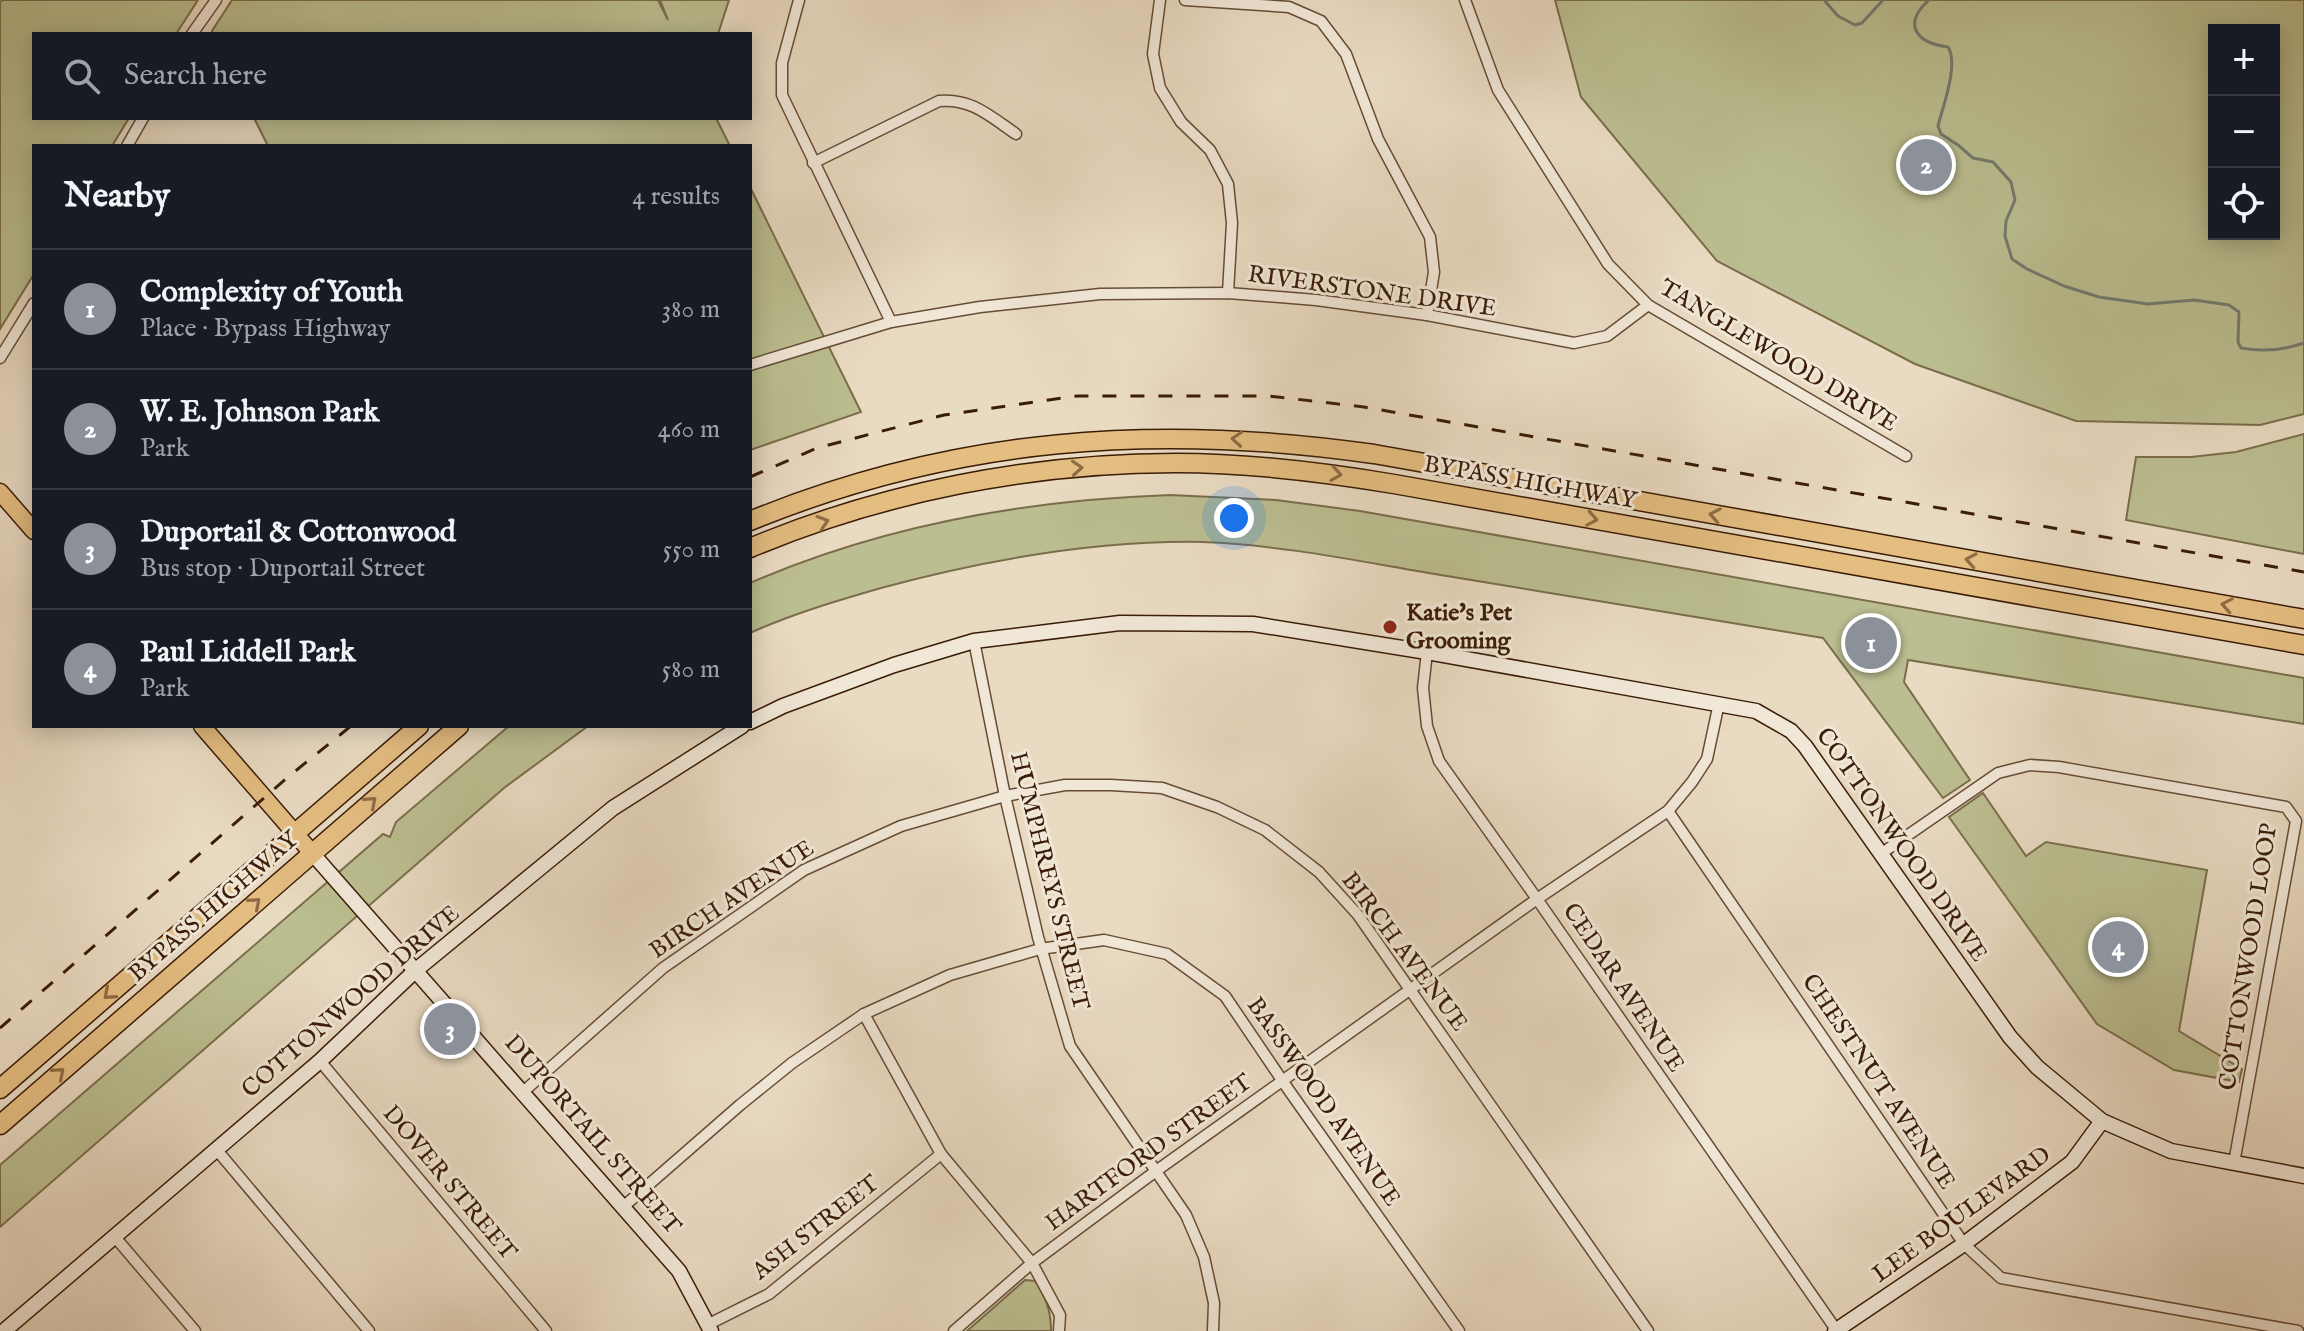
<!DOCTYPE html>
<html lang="en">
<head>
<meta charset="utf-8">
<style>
  body { margin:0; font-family:"IM FELL English",serif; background:#242831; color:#f1f3f6 }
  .controls { position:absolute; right:24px; top:24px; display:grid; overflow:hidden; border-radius:0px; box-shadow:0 4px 20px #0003 }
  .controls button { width:72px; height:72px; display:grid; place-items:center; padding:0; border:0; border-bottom:2px solid #363941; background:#171b24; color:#f1f3f6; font:40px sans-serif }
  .you { position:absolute; left:1234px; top:518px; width:28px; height:28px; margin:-20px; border:6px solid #fff; border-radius:50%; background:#1a73e8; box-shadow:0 0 0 12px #1a73e833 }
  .badge { display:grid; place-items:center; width:52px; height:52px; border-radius:50%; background:#8c9099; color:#fff; font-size:26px; font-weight:700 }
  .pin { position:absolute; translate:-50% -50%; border:4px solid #fff; box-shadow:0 2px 8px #0006 }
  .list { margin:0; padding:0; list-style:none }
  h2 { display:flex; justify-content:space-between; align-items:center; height:104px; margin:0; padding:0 32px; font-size:34px }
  h2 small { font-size:26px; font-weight:400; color:#9ea1a6 }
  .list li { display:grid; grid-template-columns:52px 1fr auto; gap:24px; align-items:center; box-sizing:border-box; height:120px; padding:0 32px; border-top:2px solid #363941 }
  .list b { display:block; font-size:30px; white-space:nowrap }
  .list p { margin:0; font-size:26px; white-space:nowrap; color:#9ea1a6 }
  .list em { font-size:26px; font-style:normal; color:#9ea1a6 }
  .icon { flex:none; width:44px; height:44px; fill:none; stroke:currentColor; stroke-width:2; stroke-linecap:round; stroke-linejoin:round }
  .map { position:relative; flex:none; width:2304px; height:1331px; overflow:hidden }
  .search { position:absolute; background:#171b24; box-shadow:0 4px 20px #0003; left:32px; top:32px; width:720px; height:88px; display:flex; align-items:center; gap:20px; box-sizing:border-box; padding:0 28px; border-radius:0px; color:#9ea1a6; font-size:30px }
  .panel { position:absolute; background:#171b24; box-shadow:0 4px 20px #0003; left:32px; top:144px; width:720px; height:584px; border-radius:0px }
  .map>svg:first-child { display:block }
  .green { fill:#bbbe90; stroke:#7b6d4b; stroke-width:2; fill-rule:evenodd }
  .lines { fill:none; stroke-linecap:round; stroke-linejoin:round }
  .stream { stroke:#737b70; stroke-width:3 }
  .street-casing { stroke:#664c35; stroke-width:13 }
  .secondary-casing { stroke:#3b1c06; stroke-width:17 }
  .primary-casing { stroke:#3b1c06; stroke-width:19 }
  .highway-casing { stroke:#3b1c06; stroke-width:21 }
  .street { stroke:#f1e7d7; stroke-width:10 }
  .secondary { stroke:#f1e7d7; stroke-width:14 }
  .primary { stroke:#e4bd81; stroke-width:16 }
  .highway { stroke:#e4bd81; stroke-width:18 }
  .rail { stroke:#3b1c06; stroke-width:3; stroke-dasharray:14 14; stroke-linecap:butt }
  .oneway { stroke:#906c44 }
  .poi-dot { fill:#8f2418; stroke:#f1e7d7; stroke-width:3 }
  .labels { text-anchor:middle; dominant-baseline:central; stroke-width:6; stroke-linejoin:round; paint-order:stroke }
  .street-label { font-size:24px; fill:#3b1c06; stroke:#f1e7d7 }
  .poi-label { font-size:24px; font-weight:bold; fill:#3b1c06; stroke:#f1e7d7; text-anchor:start }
</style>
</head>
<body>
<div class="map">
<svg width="2304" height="1331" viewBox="0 0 2304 1331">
  <rect width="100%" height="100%" fill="#e9dac2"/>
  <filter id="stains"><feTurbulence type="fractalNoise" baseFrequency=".0025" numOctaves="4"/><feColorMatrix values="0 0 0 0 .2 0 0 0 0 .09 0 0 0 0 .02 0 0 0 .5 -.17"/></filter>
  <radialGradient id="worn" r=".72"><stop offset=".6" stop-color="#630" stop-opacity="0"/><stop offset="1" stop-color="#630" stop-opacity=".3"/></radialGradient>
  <g class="green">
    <polygon points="3,0 198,0 176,34 34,34 34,118 129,118 112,146 34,146 34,274 0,329 0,2"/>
    <polygon points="232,0 658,0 668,20 660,0 729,0 718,34 213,34 212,31"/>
    <path d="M1555 0H2304V414L2260 425 2076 421 1915 364 1717 261 1581 97ZM2214 30H2274V234H2214Z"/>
    <polygon points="254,118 716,118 730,146 268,146"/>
    <polygon points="750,187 861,412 750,450"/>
    <polygon points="2304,434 2304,554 2126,520 2136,457 2191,457 2236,452"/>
    <path d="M1170 495 1276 500 1360 511 2304 678V724L1908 660 1904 682 1970 780 1943 798 1823 638C1698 617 1573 597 1447 576 1367 563 1285 545 1203 542 1094 540 985 560 881 588 836 601 792 614 750 633V583C883 525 1026 500 1170 495Z"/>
    <polygon points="509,726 588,726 504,788 0,1227 0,1165 383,834 390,837 396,822"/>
    <polygon points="1983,793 2026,856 2046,842 2207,870 2179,1031 2242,1069 2239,1082 2174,1070 2097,1024 1949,817"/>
    <path d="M1025 1280 1035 1281C1046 1297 1051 1311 1051 1331H967Z"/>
  </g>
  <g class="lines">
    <g class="stream">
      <polyline points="1824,0 1838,16 1855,25 1862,23 1883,0"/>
      <path d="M1929 0C1902 24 1916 43 1948 47 1959 64 1943 106 1938 126L1941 134 1958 145 1973 158 1993 162 2011 182 2015 200 2006 221 2005 236 2012 259 2027 269 2064 286 2099 297 2148 304 2194 300 2229 305 2239 312 2238 342 2241 348C2262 352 2284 350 2304 343"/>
    </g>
    <g class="street-casing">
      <g id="street">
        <polyline points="799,0 782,63 782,95 891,322"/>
        <polyline points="1160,0 1153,54 1160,88 1181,122 1210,150 1228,184 1232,223 1228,293"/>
        <polyline points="1185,0 1289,7 1321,21 1346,54 1378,139 1430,237 1434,272 1427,315"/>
        <polyline points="1465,0 1498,90 1608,264 1648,305 1906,456"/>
        <polyline points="192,34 216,0"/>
        <polyline points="127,146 143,118"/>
        <path d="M813 163 939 101C971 98 990 116 1016 134"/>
        <polyline points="0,358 34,303"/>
        <polyline points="750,365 891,322 980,307 1100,294 1228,293 1316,300 1427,315 1574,343 1607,336 1648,305"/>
        <polyline points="974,641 1005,796 1038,937 1070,1046 1186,1215 1204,1257 1214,1303 1213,1331"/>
        <polyline points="1427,652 1423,688 1427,726 1439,761 1537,899 1837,1331"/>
        <polyline points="1668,811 1964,1244 2001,1278 2298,1331"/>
        <polyline points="1882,853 1998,773 2030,765 2059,767 2286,807 2296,821 2234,1163"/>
        <polyline points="864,1014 941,1154 1032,1263 1060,1315 1059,1331"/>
        <polyline points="320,1061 546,1331"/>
        <polyline points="523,1092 663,968 804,870 901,826 1005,796 1065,785 1111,785 1162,788 1217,807 1265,830 1319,872 1358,915 1648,1331"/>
        <polyline points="216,1149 369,1331"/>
        <polyline points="623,1207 740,1105 792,1063 864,1014 950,975 1040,949 1104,940 1167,954 1225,996 1288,1089 1459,1331"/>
        <polyline points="115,1237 195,1331"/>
        <polyline points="709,1324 769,1294 941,1154"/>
        <polyline points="954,1331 1032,1263 1156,1171 1537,899 1668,811 1692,782 1707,759 1719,703"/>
      </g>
    </g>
    <g class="secondary-casing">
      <g id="secondary">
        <polyline points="750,722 783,706 894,665 974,641 1120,623 1253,624 1427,652 1756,711 1791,731 1805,746 2010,1037 2037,1067 2102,1121 2171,1151 2304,1176"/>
        <polyline points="312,853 679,1271 711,1331"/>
        <polyline points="4,1331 320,1061 416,970 613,808 742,726"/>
        <polyline points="1835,1331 1964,1244 2072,1162 2102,1121"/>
      </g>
    </g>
    <g class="primary-casing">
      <g id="primary">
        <polyline points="0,492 34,531"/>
        <polyline points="202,726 312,853"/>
      </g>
    </g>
    <g class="highway-casing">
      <g id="highway">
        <path d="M750 521C955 437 1156 423 1374 454L2304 619"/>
        <path d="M750 548C883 492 1031 463 1176 463 1250 463 1322 472 1394 484L2304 645"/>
        <polyline points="0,1089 419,726"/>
        <polyline points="0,1125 459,726"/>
      </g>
    </g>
    <use href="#street" class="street"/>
    <use href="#secondary" class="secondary"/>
    <use href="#primary" class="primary"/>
    <use href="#highway" class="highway"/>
    <g class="rail">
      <polyline points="750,477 817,448 944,415 1077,396 1269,396 1364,407 2304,572"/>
      <polyline points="0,1028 288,777 351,726"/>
    </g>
  </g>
  <defs><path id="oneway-chevron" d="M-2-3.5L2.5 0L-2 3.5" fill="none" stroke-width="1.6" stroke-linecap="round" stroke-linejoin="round" transform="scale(2)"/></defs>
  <g class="oneway">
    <use href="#oneway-chevron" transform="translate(1237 439) rotate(-176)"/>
    <use href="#oneway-chevron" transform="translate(1077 468) rotate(-4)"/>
    <use href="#oneway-chevron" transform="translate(1336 474) rotate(9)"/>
    <use href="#oneway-chevron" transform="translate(1715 515) rotate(-170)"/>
    <use href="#oneway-chevron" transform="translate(1592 519) rotate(10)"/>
    <use href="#oneway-chevron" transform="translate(823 522) rotate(-18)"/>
    <use href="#oneway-chevron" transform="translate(1971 560) rotate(-170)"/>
    <use href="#oneway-chevron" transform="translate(2227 605) rotate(-170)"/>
    <use href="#oneway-chevron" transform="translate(371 802) rotate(-41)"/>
    <use href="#oneway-chevron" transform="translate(255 903) rotate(-41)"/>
    <use href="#oneway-chevron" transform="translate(109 994) rotate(139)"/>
    <use href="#oneway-chevron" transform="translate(59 1073) rotate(-41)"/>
  </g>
  <circle class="poi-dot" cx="1390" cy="627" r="8"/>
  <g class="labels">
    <g class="street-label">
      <text transform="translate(1372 292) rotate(8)">RIVERSTONE DRIVE</text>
      <text transform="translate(1778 356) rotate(31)">TANGLEWOOD DRIVE</text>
      <text transform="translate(1530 483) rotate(10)">BYPASS HIGHWAY</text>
      <text transform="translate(1901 845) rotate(55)">COTTONWOOD DRIVE</text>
      <text transform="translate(1049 881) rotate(76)">HUMPHREYS STREET</text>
      <text transform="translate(732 900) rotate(-34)">BIRCH AVENUE</text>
      <text transform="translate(214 907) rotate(-41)">BYPASS HIGHWAY</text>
      <text transform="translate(1404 952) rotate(53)">BIRCH AVENUE</text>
      <text transform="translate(2249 957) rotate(-81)">COTTONWOOD LOOP</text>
      <text transform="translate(1623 988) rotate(56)">CEDAR AVENUE</text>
      <text transform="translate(351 1002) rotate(-41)">COTTONWOOD DRIVE</text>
      <text transform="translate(1878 1082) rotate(56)">CHESTNUT AVENUE</text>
      <text transform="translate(1323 1102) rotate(55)">BASSWOOD AVENUE</text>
      <text transform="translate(592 1135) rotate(49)">DUPORTAIL STREET</text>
      <text transform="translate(1149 1153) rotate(-36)">HARTFORD STREET</text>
      <text transform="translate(449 1183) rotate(50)">DOVER STREET</text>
      <text transform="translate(1962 1215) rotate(-36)">LEE BOULEVARD</text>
      <text transform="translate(816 1228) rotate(-38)">ASH STREET</text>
    </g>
    <g class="poi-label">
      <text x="1406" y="613">Katie's Pet<tspan x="1406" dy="28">Grooming</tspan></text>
    </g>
  </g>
  <rect width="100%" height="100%" filter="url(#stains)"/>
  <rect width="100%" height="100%" fill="url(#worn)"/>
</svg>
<div class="controls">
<button>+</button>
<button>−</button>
<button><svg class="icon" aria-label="locate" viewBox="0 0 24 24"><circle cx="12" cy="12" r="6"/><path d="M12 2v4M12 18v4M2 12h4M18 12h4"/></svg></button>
</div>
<div class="you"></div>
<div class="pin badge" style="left:1871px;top:643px">1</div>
<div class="pin badge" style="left:1926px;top:165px">2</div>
<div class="pin badge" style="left:450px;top:1029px">3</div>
<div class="pin badge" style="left:2118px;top:947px">4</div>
<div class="search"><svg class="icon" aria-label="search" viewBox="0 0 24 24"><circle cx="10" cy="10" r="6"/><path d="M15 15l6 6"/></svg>Search here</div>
<section class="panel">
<h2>Nearby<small>4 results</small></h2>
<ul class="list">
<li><span class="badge">1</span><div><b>Complexity of Youth</b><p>Place · Bypass Highway</p></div><em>380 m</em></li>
<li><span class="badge">2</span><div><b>W. E. Johnson Park</b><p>Park</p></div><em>460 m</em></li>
<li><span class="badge">3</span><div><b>Duportail &amp; Cottonwood</b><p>Bus stop · Duportail Street</p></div><em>550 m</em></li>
<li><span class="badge">4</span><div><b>Paul Liddell Park</b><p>Park</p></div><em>580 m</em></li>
</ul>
</section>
</div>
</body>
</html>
